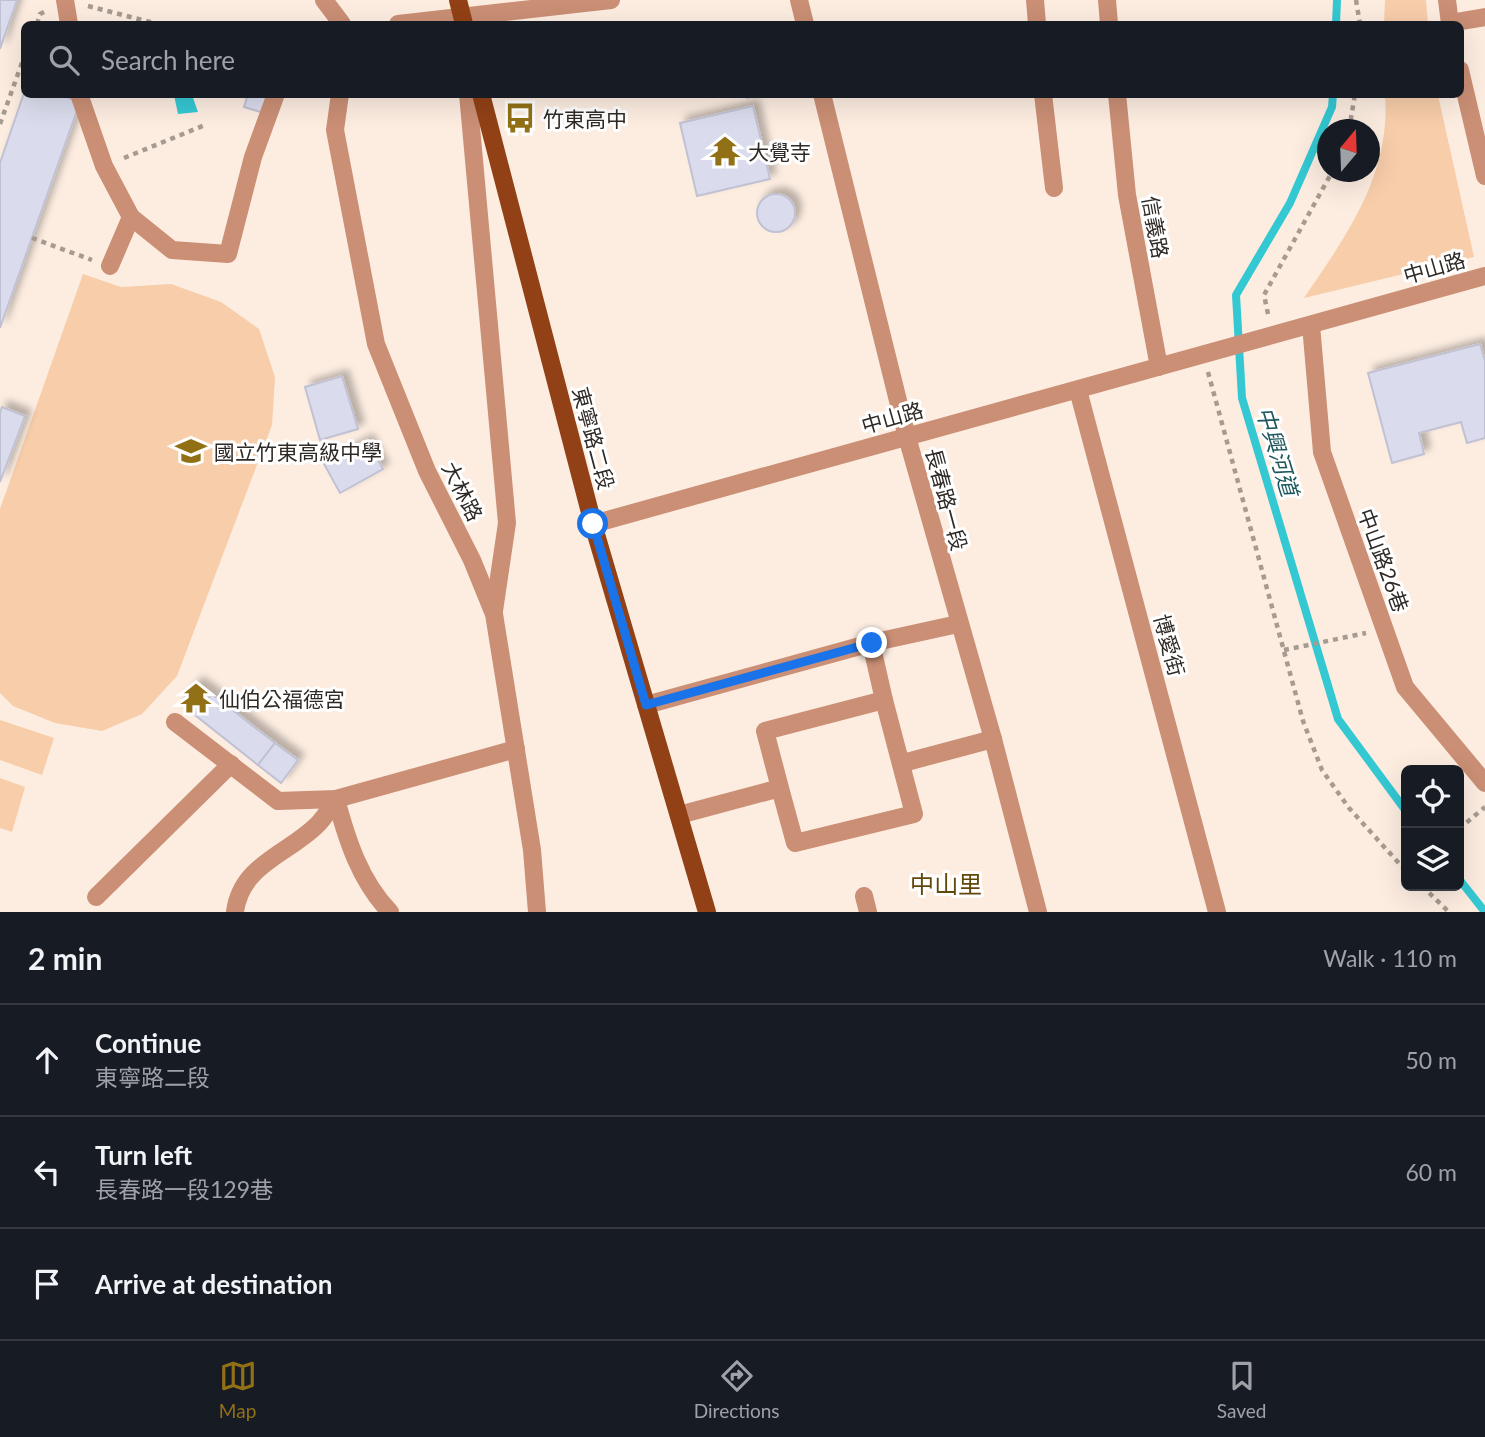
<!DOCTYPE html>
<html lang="en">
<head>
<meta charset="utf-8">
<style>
  body { margin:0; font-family:Lato,"Noto Sans TC",sans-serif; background:#20242c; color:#f1f3f6 }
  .controls { position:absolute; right:21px; bottom:21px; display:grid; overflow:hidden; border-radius:10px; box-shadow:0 7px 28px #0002 }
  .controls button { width:63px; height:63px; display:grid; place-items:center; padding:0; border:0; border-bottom:2px solid #363941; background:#171b24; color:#f1f3f6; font:35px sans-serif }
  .compass { position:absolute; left:1317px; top:119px; width:63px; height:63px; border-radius:50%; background:#171b24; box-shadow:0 7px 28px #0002; rotate:19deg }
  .stop { position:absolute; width:21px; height:21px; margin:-16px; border:5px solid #1a73e8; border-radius:50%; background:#fff }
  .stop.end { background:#1a73e8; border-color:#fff; box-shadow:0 2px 7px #0008 }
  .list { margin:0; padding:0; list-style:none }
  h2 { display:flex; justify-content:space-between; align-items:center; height:91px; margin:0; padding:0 28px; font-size:30px }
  h2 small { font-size:23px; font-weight:400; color:#9ea1a6 }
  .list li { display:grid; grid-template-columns:46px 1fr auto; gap:21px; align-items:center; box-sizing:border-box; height:112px; padding:0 28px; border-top:2px solid #363941 }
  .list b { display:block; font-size:26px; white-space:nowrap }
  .list p { margin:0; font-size:23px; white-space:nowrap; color:#9ea1a6 }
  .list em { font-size:23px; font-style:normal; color:#9ea1a6 }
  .icon { flex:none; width:38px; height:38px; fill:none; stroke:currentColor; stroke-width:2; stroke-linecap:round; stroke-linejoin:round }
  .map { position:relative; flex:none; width:1485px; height:912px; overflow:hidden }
  .search { position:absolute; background:#171b24; box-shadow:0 7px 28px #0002; left:21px; right:21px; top:21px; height:77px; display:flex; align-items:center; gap:18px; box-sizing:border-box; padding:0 24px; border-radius:10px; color:#9ea1a6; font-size:26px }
  .sheet { height:427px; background:#171b24 }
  nav { display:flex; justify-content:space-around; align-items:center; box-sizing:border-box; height:98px; border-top:2px solid #363941; background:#171b24; font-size:19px; color:#9ea1a6 }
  nav a { display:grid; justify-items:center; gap:4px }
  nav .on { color:#927016 }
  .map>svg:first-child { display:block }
  .green { fill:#f7cdaa }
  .water { fill:#34c8d3 }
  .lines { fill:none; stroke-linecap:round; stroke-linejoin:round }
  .stream { stroke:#34c8d3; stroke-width:8 }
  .building { fill:#dadbec; stroke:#c0c1d2; stroke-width:2; filter:url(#shadow) }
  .path { stroke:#a69a91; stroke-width:4.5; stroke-dasharray:5 5; stroke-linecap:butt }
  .minor { stroke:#ca8f75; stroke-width:18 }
  .major { stroke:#924116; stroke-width:18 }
  .route { stroke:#1a73e8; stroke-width:9 }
  .labels { text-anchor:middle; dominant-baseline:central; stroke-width:6; stroke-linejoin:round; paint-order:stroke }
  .poi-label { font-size:21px; fill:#302a26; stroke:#fff; text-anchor:start }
  .street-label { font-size:21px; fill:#302a26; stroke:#fff }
  .water-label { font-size:23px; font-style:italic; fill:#1e585d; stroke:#fff }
  .quarter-label { font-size:24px; fill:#61490c; stroke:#fff }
</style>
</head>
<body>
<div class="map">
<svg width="1485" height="912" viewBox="0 0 1485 912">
  <defs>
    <filter id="shadow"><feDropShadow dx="6" dy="-6" stdDeviation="3.5" flood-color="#0004"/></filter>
  </defs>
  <rect width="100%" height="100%" fill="#fdede1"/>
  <g class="green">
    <polygon points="1385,0 1426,0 1428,24 1384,24"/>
    <path d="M1385 95H1438L1474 257 1304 298C1347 235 1391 174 1385 95Z"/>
    <polygon points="83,274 121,287 171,284 221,302 259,329 275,377 272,425 177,676 142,714 102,731 55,723 13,706 0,693 0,509"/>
    <polygon points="0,720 54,738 42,775 0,760"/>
    <polygon points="0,778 25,787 12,832 0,828"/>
  </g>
  <polygon class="water" points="174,95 192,95 198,112 178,114"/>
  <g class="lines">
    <g class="stream">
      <polyline points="1336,24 1337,0"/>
      <polyline points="1333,94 1332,107 1290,203 1236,295 1242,398 1338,719 1406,811"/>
      <polyline points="1459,879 1485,912"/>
    </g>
  </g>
  <g class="building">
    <polygon points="0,0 17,0 0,49"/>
    <polygon points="24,93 58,94 80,102 0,328 0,163"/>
    <polygon points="248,94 269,94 264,113 244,107"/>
    <polygon points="734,94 756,94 748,98"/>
    <polygon points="753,106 770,179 697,196 680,123"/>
    <circle cx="776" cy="213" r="19"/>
    <polygon points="1480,344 1485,361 1485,438 1467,443 1461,422 1419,433 1424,454 1392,463 1368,373"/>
    <polygon points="342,376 358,429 320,440 305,387"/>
    <polygon points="2,407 25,416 0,482 0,413"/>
    <polygon points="367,440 383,469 340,493 324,464"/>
    <polygon points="197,683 212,694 195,715 181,702"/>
    <polygon points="212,694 275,743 258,765 195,715"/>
    <polygon points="275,743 298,760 281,783 258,765"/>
  </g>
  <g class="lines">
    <g class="path">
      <polyline points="1356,0 1360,24"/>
      <polyline points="88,6 158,24"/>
      <polyline points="37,24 40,14 48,10"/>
      <polyline points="0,124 24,57"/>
      <polyline points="1349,130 1355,94"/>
      <polyline points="124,158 205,125"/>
      <polyline points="32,238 92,260"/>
      <polyline points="1268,314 1264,295 1332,172"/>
      <polyline points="1208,372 1303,721 1322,770 1349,808 1406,871"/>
      <polyline points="1284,650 1366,633"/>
      <polyline points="1459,829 1485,807"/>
      <polyline points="1422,886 1449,912"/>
    </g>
    <g class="minor">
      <polyline points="65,0 69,24"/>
      <polyline points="324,0 342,24"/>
      <polyline points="799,0 805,24"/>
      <polyline points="1035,0 1037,24"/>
      <polyline points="1107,0 1109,24"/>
      <polyline points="1447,0 1450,24"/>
      <polyline points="1450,23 1485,17"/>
      <polyline points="398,24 611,0"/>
      <polyline points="1460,70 1485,176"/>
      <polyline points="79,94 104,166 131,217 172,250 228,254 253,157 276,94"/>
      <polyline points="340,94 335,130 376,344 427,471 472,560 494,614 532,850 537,912"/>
      <polyline points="468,94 507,523 494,611"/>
      <polyline points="822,94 907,437 993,739 1038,912"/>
      <polyline points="1043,94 1054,188"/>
      <polyline points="1117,94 1127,195 1159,367"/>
      <polyline points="110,266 131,217"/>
      <polyline points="1311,325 1322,452 1405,687 1485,783"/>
      <polyline points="1078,390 1217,912"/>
      <polyline points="593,524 1485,276"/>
      <polyline points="871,643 884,700"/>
      <polyline points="646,705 871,643 958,624"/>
      <polyline points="175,722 278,801 336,799 516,749"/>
      <polyline points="903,763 993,739"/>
      <path d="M336 799C347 840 360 881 390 912"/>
      <polyline points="679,815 780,788 795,843 914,814 884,700 765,731 780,788"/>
      <polyline points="864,896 868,912"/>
      <polyline points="96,897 231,764"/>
      <path d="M235 912C241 865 286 855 316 826 324 819 330 808 336 799"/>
    </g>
    <g class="major">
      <polyline points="458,0 464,24"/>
      <polyline points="481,94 593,524 707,912"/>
    </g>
  </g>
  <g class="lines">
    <polyline class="route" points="593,524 646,705 872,643"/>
  </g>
  <defs>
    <g id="bus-bare" transform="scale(2.415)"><path d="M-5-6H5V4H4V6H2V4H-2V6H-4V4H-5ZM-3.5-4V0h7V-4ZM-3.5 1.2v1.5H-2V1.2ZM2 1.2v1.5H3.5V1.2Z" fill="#927016" stroke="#fff" stroke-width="2.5" paint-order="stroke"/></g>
    <g id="temple-bare" transform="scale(2.415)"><path d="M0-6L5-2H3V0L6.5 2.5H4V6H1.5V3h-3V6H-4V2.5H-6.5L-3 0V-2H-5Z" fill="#927016" stroke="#fff" stroke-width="2.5" paint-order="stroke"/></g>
    <g id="school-bare" transform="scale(2.415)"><path d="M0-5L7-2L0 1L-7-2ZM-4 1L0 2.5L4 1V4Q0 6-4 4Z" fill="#927016" stroke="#fff" stroke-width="2.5" paint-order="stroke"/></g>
  </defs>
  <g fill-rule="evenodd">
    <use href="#bus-bare" x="520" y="118"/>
    <use href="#temple-bare" x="725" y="151"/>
    <use href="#school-bare" x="191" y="451"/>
    <use href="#temple-bare" x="196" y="698"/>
  </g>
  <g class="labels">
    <g class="poi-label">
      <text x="543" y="118">竹東高中</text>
      <text x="748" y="151">大覺寺</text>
      <text x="214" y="451">國立竹東高級中學</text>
      <text x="219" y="698">仙伯公福德宮</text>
    </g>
    <g class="street-label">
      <text transform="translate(1156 227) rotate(80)">信義路</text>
      <text transform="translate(1434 267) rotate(-16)">中山路</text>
      <text transform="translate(892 417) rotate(-16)">中山路</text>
      <text transform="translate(594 438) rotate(75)">東寧路二段</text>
      <text transform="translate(463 491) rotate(63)">大林路</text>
      <text transform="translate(947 499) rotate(75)">長春路一段</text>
      <text transform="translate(1384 560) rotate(70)">中山路26巷</text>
      <text transform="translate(1170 645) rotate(75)">博愛街</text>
    </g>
    <g class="water-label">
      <text transform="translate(1278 451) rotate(73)">中興河道</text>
    </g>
    <g class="quarter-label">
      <text x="946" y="883">中山里</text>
    </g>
  </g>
</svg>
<div class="controls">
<button><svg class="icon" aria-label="locate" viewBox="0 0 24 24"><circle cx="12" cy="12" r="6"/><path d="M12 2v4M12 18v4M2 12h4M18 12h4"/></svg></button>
<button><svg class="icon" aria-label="layers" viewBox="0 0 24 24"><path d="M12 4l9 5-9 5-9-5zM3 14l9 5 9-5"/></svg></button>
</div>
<svg class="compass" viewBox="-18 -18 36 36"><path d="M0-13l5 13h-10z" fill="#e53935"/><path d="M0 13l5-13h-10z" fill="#9ea1a6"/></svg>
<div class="stop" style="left:593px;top:524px"></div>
<div class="stop end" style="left:872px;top:643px"></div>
<div class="search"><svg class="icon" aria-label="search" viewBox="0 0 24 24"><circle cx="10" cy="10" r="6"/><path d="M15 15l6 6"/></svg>Search here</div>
</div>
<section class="sheet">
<h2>2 min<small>Walk · 110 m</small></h2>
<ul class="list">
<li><svg class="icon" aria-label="ahead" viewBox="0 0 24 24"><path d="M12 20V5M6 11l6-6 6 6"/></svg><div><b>Continue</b><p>東寧路二段</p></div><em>50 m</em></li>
<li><svg class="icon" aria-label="left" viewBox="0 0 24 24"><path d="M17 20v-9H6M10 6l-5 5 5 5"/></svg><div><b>Turn left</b><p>長春路一段129巷</p></div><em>60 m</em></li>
<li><svg class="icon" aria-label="arrive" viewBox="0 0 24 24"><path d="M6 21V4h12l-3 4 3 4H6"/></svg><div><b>Arrive at destination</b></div></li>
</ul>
</section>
<nav>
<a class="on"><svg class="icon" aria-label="map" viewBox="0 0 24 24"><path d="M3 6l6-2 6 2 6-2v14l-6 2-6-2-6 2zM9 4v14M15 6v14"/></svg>Map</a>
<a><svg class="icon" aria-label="directions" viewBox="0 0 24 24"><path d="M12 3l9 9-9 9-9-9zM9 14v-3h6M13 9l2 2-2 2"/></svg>Directions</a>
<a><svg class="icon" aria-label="saved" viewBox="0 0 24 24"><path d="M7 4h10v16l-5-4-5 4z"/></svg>Saved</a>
</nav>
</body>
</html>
